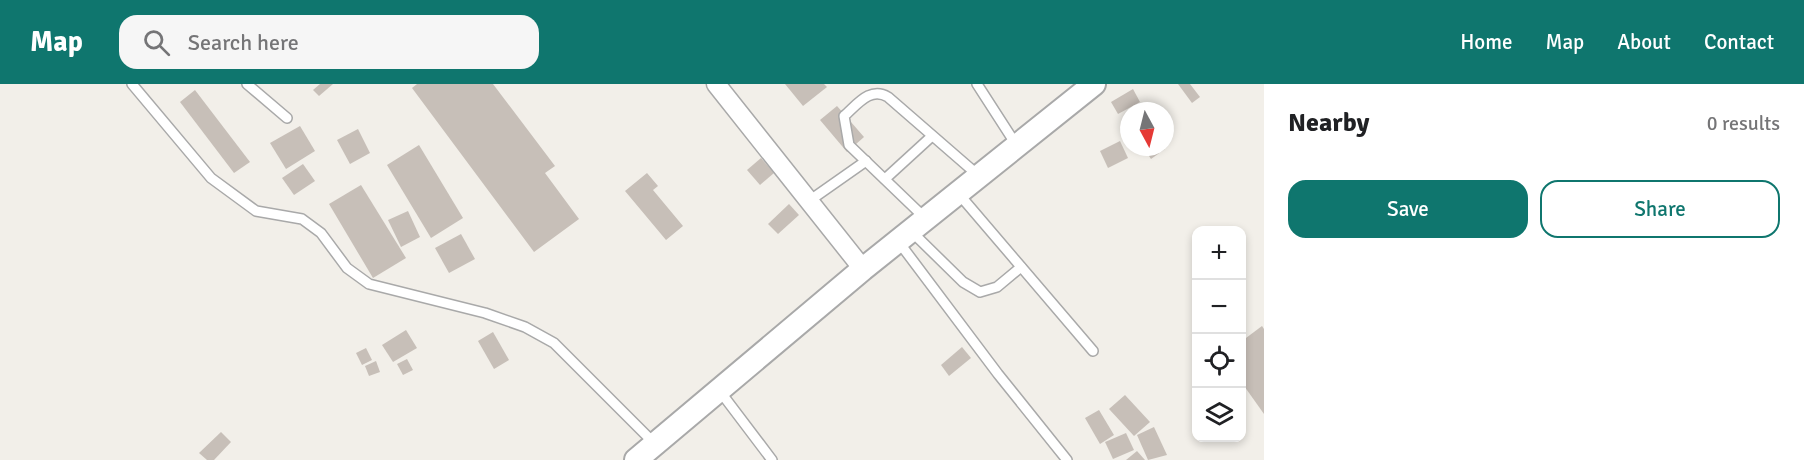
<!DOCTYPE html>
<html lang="en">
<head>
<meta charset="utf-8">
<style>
  body { margin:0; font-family:Signika,sans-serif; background:#f6f6f6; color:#202124 }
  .controls { position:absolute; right:18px; bottom:18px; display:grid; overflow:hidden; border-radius:12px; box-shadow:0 3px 9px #0003 }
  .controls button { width:54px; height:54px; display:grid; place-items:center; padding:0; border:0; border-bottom:2px solid #e0e0e0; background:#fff; color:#202124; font:30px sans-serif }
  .compass { position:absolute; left:1120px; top:18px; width:54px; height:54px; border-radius:50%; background:#fff; box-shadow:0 3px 9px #0003; rotate:173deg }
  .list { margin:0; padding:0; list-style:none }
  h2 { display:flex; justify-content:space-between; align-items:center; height:78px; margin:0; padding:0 24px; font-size:26px }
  h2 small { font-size:20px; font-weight:400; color:#757577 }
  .actions { display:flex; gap:12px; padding:18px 24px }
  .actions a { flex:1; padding:14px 0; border:2px solid #0f766e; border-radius:18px; text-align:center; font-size:21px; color:#0f766e }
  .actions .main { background:#0f766e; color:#fff }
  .icon { flex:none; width:33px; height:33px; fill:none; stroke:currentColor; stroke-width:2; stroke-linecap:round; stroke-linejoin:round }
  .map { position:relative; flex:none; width:1264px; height:376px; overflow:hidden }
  header { display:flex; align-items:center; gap:36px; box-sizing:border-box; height:84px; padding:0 30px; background:#0f766e; color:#fff }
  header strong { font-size:28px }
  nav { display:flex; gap:33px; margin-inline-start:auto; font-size:21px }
  .search { width:420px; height:54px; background:#f6f6f6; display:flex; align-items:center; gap:15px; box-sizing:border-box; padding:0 21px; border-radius:18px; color:#757577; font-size:22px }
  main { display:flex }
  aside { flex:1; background:#fff }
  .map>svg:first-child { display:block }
  .building { fill:#c7bfb8 }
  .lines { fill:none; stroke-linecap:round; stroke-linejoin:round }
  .service-casing { stroke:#a9a9a9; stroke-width:12 }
  .minor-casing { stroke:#a9a9a9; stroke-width:21 }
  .tertiary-casing { stroke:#a9a9a9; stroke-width:26 }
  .service { stroke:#fff; stroke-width:9 }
  .minor { stroke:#fff; stroke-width:18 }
  .tertiary { stroke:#fff; stroke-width:22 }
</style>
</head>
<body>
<header>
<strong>Map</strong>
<div class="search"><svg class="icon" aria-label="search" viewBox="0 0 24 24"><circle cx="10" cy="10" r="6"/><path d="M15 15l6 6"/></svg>Search here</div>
<nav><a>Home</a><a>Map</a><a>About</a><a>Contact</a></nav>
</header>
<main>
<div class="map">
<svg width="1264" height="376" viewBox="0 0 1264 376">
  <rect width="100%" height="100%" fill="#f2efe9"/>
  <g class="building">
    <polygon points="320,0 333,0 319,12 313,6"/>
    <polygon points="417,0 493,0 555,82 545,89 579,135 534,168 412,4"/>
    <polygon points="785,0 824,0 827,3 803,22"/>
    <polygon points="1178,0 1190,0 1200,13 1192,19"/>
    <polygon points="1133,5 1140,18 1118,30 1111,18"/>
    <polygon points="195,6 250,78 234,89 180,18"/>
    <polygon points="837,22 864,53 847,68 820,36"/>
    <polygon points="300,42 315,67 286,85 270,59"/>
    <polygon points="358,45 370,69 350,80 337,56"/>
    <polygon points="1120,57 1128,74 1108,84 1100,67"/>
    <polygon points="419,61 463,134 431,154 387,81"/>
    <polygon points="1143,63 1164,63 1165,65 1151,75"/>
    <polygon points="761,74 774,89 760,101 747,86"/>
    <polygon points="303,80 315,97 294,111 282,94"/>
    <polygon points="647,89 658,102 653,106 683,142 666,156 625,107"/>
    <polygon points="361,101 406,174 373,194 329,120"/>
    <polygon points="789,120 799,131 778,150 768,140"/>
    <polygon points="408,127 420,153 401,163 388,136"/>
    <polygon points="461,150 475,175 449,189 435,164"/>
    <polygon points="1262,242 1264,245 1264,330 1242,299 1242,257"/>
    <polygon points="406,246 417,264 393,278 382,261"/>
    <polygon points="493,248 509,276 494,285 478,257"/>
    <polygon points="962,263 971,274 949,292 941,281"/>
    <polygon points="366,264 372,276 362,281 356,269"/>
    <polygon points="407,275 413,286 403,291 397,280"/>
    <polygon points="376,277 380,288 369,292 365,282"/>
    <polygon points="1125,311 1150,338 1134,352 1109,325"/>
    <polygon points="1099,326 1114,351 1100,360 1085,334"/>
    <polygon points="1154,343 1167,371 1148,376 1137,351"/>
    <polygon points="221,348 231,358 214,376 207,376 199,369"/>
    <polygon points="1126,349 1134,366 1113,375 1105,358"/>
    <polygon points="1137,367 1145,376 1126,376"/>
  </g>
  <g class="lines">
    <g class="service-casing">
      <g id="service">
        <polyline points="132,0 211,94 256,127 302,135 321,149 347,184 369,200 485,229 525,243 554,259 655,360"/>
        <polyline points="247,0 287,34"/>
        <polyline points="977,0 1017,62"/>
        <polyline points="885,95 932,52"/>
        <polyline points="958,109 1093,267"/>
        <polyline points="809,117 866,77"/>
        <path d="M926 135 849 61 844 32C857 21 870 2 888 13L979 92"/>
        <polyline points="911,147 963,198 980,208 997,203 1021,183"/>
        <polyline points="898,157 998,290 1067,376"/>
        <polyline points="719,306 772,376"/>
      </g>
    </g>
    <g class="minor-casing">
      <polyline id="minor" points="716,0 863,185"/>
    </g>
    <g class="tertiary-casing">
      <polyline id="tertiary" points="636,376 863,185 1094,0"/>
    </g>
    <use href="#service" class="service"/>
    <use href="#minor" class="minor"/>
    <use href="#tertiary" class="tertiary"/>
  </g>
</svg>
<div class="controls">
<button>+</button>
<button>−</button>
<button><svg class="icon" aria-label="locate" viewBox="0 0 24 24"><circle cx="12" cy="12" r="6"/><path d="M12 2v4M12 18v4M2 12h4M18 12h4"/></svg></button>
<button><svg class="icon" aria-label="layers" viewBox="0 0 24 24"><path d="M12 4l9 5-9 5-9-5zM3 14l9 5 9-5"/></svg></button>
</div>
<svg class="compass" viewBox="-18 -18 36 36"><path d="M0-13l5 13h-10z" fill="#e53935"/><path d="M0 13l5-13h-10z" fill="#757577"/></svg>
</div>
<aside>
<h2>Nearby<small>0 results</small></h2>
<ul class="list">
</ul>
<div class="actions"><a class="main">Save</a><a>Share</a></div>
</aside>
</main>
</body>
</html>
